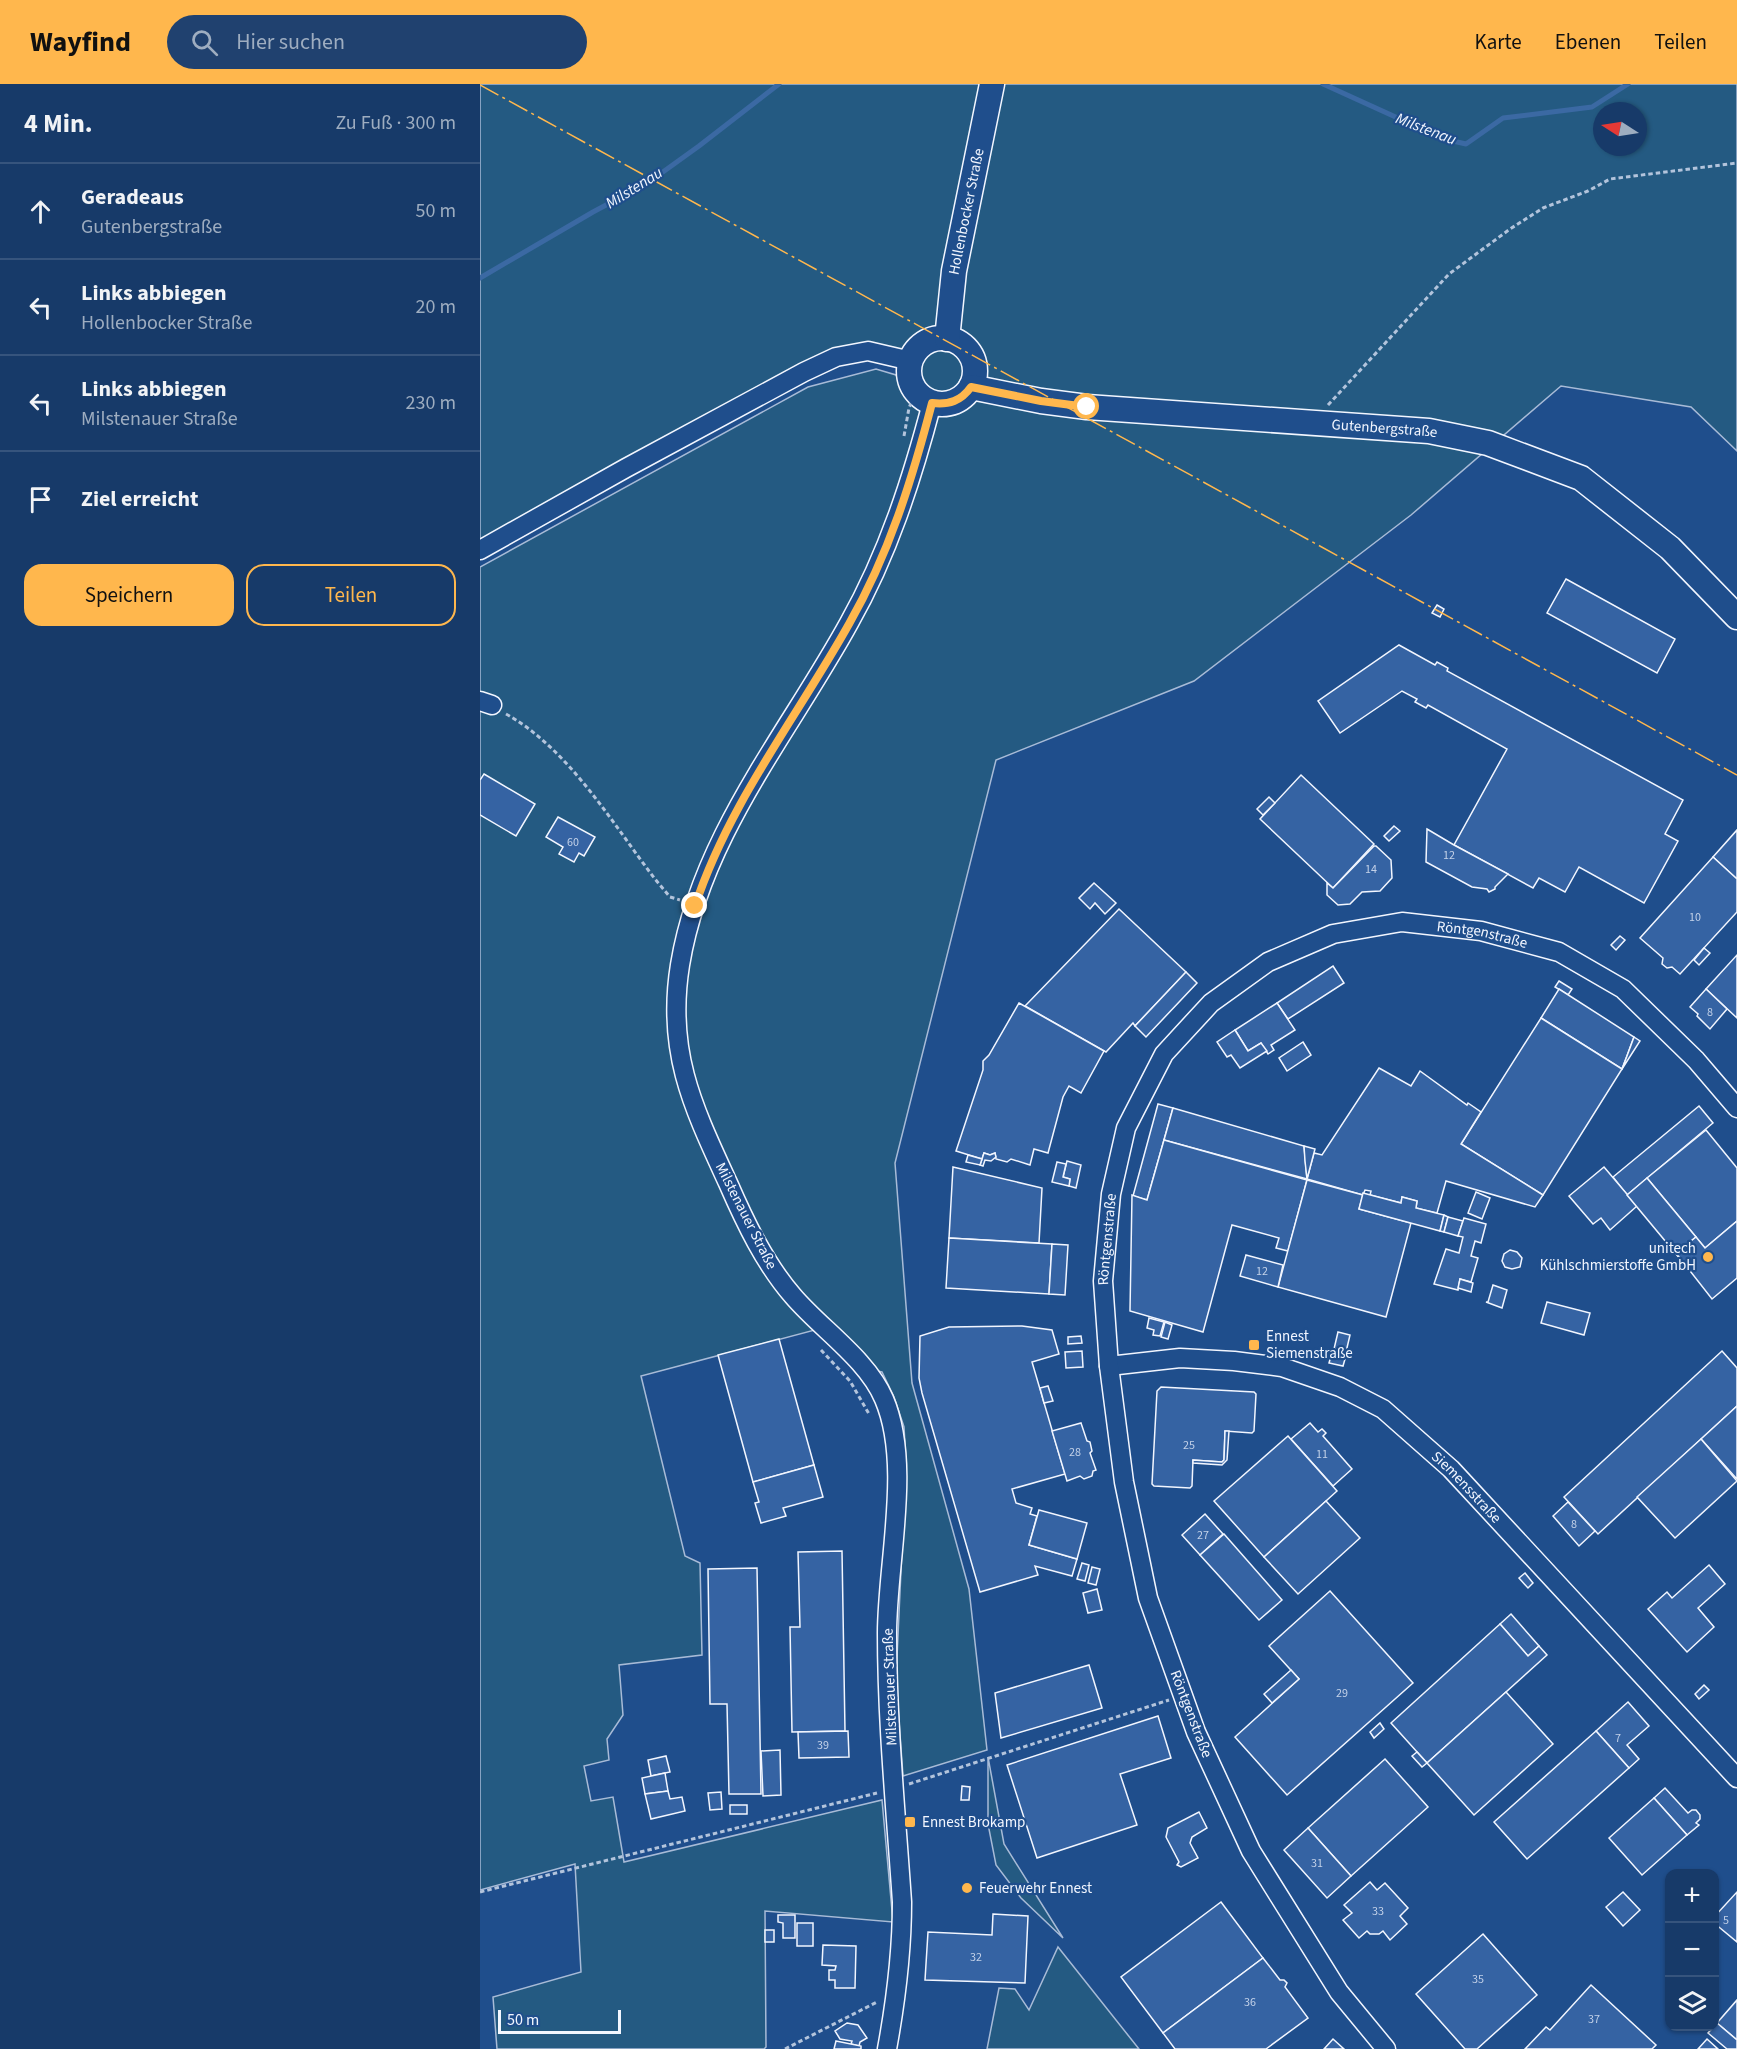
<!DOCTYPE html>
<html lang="de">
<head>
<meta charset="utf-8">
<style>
  body { margin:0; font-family:"Source Sans 3",sans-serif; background:#20416f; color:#f1f3f6 }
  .controls { position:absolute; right:18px; bottom:18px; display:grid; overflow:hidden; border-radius:12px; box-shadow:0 2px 4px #0004 }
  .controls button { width:54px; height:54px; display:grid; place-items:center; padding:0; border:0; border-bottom:2px solid #36547d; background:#173a69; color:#f1f3f6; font:30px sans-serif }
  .compass { position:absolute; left:1113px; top:18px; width:54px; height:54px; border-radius:50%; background:#173a69; box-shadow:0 2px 4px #0004; rotate:282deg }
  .scale { position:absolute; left:18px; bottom:15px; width:123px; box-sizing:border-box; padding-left:6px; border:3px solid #f2f6ff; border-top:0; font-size:16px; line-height:21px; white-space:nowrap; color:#f2f6ff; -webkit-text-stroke:4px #1f4e8c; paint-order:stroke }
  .stop { position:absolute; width:18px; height:18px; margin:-14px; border:4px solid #ffb74d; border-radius:50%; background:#fff }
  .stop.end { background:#ffb74d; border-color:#fff; box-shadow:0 2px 6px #0008 }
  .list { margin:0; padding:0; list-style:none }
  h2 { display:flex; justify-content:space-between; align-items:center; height:78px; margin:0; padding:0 24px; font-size:26px }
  h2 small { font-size:20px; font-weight:400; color:#9eadc0 }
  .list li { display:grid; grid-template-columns:39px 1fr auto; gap:18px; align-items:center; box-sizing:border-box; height:96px; padding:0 24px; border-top:2px solid #36547d }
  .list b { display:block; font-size:22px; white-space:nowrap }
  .list p { margin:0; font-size:20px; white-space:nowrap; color:#9eadc0 }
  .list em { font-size:20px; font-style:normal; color:#9eadc0 }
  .actions { display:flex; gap:12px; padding:18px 24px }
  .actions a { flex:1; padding:14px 0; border:2px solid #ffb74d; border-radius:18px; text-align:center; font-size:21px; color:#ffb74d }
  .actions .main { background:#ffb74d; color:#111 }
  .icon { flex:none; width:33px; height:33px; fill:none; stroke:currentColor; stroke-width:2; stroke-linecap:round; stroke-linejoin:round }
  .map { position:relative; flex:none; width:1257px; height:1965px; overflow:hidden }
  header { display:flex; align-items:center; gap:36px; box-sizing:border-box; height:84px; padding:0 30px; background:#ffb74d; color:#111 }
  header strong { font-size:28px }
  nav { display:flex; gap:33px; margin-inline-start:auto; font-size:21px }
  .search { width:420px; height:54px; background:#20416f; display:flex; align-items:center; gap:15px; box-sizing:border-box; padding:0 21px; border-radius:33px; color:#9eadc0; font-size:22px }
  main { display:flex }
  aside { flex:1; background:#173a69 }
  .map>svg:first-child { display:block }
  .green { fill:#245a82; stroke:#a8bbd7; stroke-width:1.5; fill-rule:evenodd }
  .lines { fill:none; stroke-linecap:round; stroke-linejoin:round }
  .stream { stroke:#3b69a3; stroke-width:5 }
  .building { fill:#3563a3; stroke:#f2f6ff; stroke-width:1.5 }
  .minor-casing { stroke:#f2f6ff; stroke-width:21 }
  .major-casing { stroke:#f2f6ff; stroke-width:27 }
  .path { stroke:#b3c4dc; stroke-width:3; stroke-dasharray:4.5 3; stroke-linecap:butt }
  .minor { stroke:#1f4e8c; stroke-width:18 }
  .major { stroke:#1f4e8c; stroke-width:24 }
  .power { stroke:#ffb74d; stroke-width:1.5; stroke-dasharray:21 4.5 3 4.5; stroke-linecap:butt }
  .route { stroke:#ffb74d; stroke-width:8 }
  .poi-dot { fill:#ffb74d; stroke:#1f4e8c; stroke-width:2 }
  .labels { text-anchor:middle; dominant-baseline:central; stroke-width:4.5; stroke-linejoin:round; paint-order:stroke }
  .number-label { font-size:12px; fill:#c3d1e8 }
  .street-label { font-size:15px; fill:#f2f6ff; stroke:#1f4e8c }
  .poi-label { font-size:15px; fill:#f2f6ff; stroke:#1f4e8c; text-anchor:start }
  .water-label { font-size:16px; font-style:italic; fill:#f2f6ff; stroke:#1f4e8c }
</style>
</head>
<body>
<header>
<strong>Wayfind</strong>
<div class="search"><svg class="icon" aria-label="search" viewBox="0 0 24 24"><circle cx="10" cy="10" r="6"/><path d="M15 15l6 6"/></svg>Hier suchen</div>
<nav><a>Karte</a><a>Ebenen</a><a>Teilen</a></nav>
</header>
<main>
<aside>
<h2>4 Min.<small>Zu Fuß · 300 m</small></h2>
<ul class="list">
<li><svg class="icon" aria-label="ahead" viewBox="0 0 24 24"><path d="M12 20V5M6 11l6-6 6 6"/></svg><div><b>Geradeaus</b><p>Gutenbergstraße</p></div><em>50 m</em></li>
<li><svg class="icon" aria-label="left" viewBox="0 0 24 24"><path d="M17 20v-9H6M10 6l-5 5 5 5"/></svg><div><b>Links abbiegen</b><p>Hollenbocker Straße</p></div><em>20 m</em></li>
<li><svg class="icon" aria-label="left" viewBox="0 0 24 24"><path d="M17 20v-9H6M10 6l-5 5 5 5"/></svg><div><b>Links abbiegen</b><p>Milstenauer Straße</p></div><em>230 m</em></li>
<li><svg class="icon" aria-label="arrive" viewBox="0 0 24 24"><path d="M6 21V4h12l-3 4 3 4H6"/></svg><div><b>Ziel erreicht</b></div></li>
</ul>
<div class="actions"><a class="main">Speichern</a><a>Teilen</a></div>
</aside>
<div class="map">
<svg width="1257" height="1965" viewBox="0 0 1257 1965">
  <rect width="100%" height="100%" fill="#1f4e8c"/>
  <g class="green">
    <path d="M0 0H1257V367L1211 323 1081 302 931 431 714 597 516 676 415 1079 432 1299 489 1505 507 1666 423 1692 416 1595 426 1378 424 1343 414 1313 402 1288 386 1285 342 1244 161 1292 205 1472 220 1479 222 1571 139 1581 143 1631 127 1655 129 1676 104 1682 111 1717 133 1713 144 1778 402 1716 413 1838 285 1827 286 1963 284 1965H17L13 1913 101 1888 95 1780 0 1806V483L328 303 396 285 416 291 434 322 429 285 388 267 356 273 0 466ZM1122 27H1158V63H1122Z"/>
    <polygon points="508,1673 524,1760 583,1854 541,1814 516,1781 508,1740"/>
    <polygon points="578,1863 659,1965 507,1965 519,1904 535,1905 549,1926"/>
  </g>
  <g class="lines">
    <g class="stream">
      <polyline points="843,0 964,55 986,60 1023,34 1112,23 1148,0"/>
      <polyline points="0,194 113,128 169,98 219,62 299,0"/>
    </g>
  </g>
  <g class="building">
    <polygon points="1086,495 1195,555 1177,589 1067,529"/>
    <polygon points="957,521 964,525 960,533 952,529"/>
    <polygon points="919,561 955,581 957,578 968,584 967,587 1203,716 1185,750 1198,757 1164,819 1099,783 1085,808 1059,794 1053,804 974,761 1027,665 948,621 946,624 935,618 937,615 922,607 860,649 838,617"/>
    <polygon points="4,690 55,720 36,752 0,731 0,696"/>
    <polygon points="821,691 894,760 853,804 780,735"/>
    <polygon points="789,713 795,719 783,731 777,725"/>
    <polygon points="78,733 115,753 104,772 99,769 94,778 79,770 83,763 66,753"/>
    <polygon points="914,742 920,747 909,757 904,752"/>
    <polygon points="947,745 974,761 1028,790 1015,803 1015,805 1009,808 1007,805 992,803 946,778"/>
    <polygon points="1257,746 1257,795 1233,773"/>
    <polygon points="894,762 896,762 911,776 912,794 900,807 882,808 870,820 858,821 847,811 847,799 853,804"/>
    <polygon points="1233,773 1257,795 1257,828 1200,890 1192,883 1187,884 1182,880 1183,874 1160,854"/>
    <polygon points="614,799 636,819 625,830 615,819 610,825 599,814"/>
    <polygon points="639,825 706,888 655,942 653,939 626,968 545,922"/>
    <polygon points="1140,852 1145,856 1136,866 1131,861"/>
    <polygon points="1224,864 1230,869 1219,881 1214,876"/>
    <polygon points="1257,871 1257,934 1226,905"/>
    <polygon points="853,882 864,899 808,935 797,919"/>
    <polygon points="706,888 717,899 666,953 655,942"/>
    <polygon points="1079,897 1092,905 1088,911 1075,903"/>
    <polygon points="1079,905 1154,953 1142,985 1061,934"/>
    <polygon points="1226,905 1247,925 1230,945 1217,932 1218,930 1210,923"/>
    <polygon points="539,919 624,967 601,1009 589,1002 583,1013 568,1069 554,1065 550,1081 531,1075 527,1078 516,1075 515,1069 510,1071 504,1069 502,1075 476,1067 503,986 503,977 509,971"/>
    <polygon points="797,919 815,946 791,961 794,966 788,970 781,959 768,967 755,946"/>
    <polygon points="1061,934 1142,985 1063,1111 981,1060"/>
    <polygon points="755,946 768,967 781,959 787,967 760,984 751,971 747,973 737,958"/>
    <polygon points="1154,953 1160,957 1142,985 1147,972"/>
    <polygon points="823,958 831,971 807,987 799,974"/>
    <polygon points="899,984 931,1002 940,987 987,1021 988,1019 1001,1028 981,1060 1063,1111 1055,1123 966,1097 957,1129 936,1124 937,1117 922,1113 921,1119 890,1111 891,1107 885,1106 883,1111 827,1095 834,1069 842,1071"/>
    <polygon points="678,1020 693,1024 667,1116 653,1112"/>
    <polygon points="1219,1022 1233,1039 1147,1111 1133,1093"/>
    <polygon points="693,1024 824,1062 827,1095 684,1056"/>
    <polygon points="1226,1046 1257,1084 1257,1137 1225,1164 1167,1094"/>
    <polygon points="684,1056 827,1096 808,1167 796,1164 799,1154 752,1141 723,1248 650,1227 652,1111 667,1116"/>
    <polygon points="824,1062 835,1065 827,1095 825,1077"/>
    <polygon points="504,1069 510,1071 515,1069 516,1073 511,1077 505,1076 503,1082 500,1081"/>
    <polygon points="488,1071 502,1075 500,1081 486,1078"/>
    <polygon points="587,1077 601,1081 596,1104 589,1102 590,1095 583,1093"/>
    <polygon points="577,1078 586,1080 583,1093 590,1095 589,1102 572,1098"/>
    <polygon points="473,1083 562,1104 559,1159 469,1154"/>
    <polygon points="1124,1083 1157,1122 1130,1146 1121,1134 1113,1140 1089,1112"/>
    <polygon points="1167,1094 1216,1153 1196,1169 1202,1176 1194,1183 1201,1176 1147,1111"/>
    <polygon points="827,1096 883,1111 879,1125 931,1139 906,1233 798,1203"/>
    <polygon points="996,1108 1010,1114 1002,1135 988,1129"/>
    <polygon points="883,1109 921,1119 922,1113 937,1117 936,1124 964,1131 960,1147 879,1125"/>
    <polygon points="964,1131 968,1133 964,1148 960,1147"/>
    <polygon points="968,1133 983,1137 978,1152 964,1148"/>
    <polygon points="984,1134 1006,1140 1001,1159 995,1157 991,1172 998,1174 991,1198 980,1195 978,1206 954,1200 966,1165 979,1169 983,1153 978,1152"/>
    <polygon points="1257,1137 1257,1194 1232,1215 1196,1169 1216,1153 1225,1164"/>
    <polygon points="469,1154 572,1160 569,1210 466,1204"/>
    <polygon points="572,1160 588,1161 585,1211 569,1210"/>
    <polygon points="1030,1166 1037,1168 1042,1174 1040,1183 1032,1185 1025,1183 1022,1177 1024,1170"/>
    <polygon points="766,1171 803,1181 798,1203 760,1192"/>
    <polygon points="980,1195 993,1199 991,1208 978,1204"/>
    <polygon points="1013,1201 1027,1206 1022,1224 1006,1218 1008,1218"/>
    <polygon points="1067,1218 1110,1229 1104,1251 1061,1239"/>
    <polygon points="669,1234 684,1238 680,1252 673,1251 674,1246 667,1244"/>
    <polygon points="685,1238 692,1241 688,1255 681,1253"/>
    <polygon points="542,1242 572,1246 579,1270 552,1278 585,1390 532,1405 536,1419 552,1424 550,1430 557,1432 549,1461 597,1475 592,1492 555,1482 558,1491 500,1508 442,1309 439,1294 440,1252 469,1243"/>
    <polygon points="858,1248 870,1251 866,1268 854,1265"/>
    <polygon points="601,1252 602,1259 588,1260 588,1253"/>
    <polygon points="299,1255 334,1381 273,1398 238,1271"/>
    <polygon points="853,1265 867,1268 863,1282 849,1279"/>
    <polygon points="602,1267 603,1283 586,1284 585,1268"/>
    <polygon points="1242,1267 1257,1284 1257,1322 1118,1450 1084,1413"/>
    <polygon points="568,1302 573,1317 564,1319 560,1304"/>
    <polygon points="681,1303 774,1308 776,1310 774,1347 772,1349 745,1347 744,1376 742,1378 713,1376 712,1402 710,1404 674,1402 672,1400 677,1307"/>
    <polygon points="1257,1322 1257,1395 1221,1355"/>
    <polygon points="601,1339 607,1357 610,1358 612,1367 610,1369 616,1386 613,1387 612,1392 604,1395 600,1392 587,1397 572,1347"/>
    <polygon points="830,1339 838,1348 842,1345 846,1349 843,1352 872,1385 853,1402 811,1355"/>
    <polygon points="745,1347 749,1347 747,1376 742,1381 713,1379 713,1376 742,1378 744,1376"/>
    <polygon points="808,1352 857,1407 784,1473 734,1417"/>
    <polygon points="1221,1355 1257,1397 1195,1454 1157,1413"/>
    <polygon points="334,1381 343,1413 303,1424 306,1432 281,1439 275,1419 279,1418 273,1398"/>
    <polygon points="846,1417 880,1454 818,1510 784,1473"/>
    <polygon points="1088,1418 1115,1447 1099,1462 1073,1432"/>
    <polygon points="559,1426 607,1439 597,1475 549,1461"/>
    <polygon points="725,1430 743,1450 720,1471 702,1451"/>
    <polygon points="744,1450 802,1516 779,1536 720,1471"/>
    <polygon points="362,1467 365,1647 312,1648 310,1543 320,1543 318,1468"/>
    <polygon points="602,1479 609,1481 605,1497 597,1495"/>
    <polygon points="1229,1481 1245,1500 1218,1524 1234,1543 1207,1568 1168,1525 1187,1508 1192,1514"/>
    <polygon points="612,1483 620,1485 616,1501 608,1499"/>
    <polygon points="277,1484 281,1710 249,1710 247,1620 230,1620 228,1485"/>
    <polygon points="1045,1489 1053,1499 1048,1504 1039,1494"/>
    <polygon points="617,1505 622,1526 608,1529 603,1509"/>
    <polygon points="850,1507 933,1599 807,1711 755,1653 819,1595 789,1562"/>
    <polygon points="1031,1530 1059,1562 1048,1572 1020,1540"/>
    <polygon points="1020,1540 1048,1572 1059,1562 1067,1571 947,1679 911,1639"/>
    <polygon points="609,1581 622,1624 521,1654 515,1609"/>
    <polygon points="811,1586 819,1595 792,1619 784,1610"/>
    <polygon points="1224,1601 1229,1606 1219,1615 1215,1610"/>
    <polygon points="1026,1608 1073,1660 994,1731 947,1679"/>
    <polygon points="1148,1618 1169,1642 1147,1661 1159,1675 1149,1684 1116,1647"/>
    <polygon points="678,1632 691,1674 640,1690 657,1741 557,1774 527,1681"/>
    <polygon points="900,1639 904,1645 894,1654 890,1648"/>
    <polygon points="368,1647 369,1673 319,1674 318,1648"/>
    <polygon points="1116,1647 1149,1684 1047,1775 1014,1738"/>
    <polygon points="300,1666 301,1711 283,1712 281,1667"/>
    <polygon points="937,1668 947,1679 942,1683 932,1672"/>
    <polygon points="186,1672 190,1688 171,1692 168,1676"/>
    <polygon points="905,1675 948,1723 871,1792 828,1744"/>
    <polygon points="185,1689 188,1707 165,1710 162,1694"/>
    <polygon points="482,1702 490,1703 489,1716 481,1716"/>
    <polygon points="1185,1704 1208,1729 1212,1726 1216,1726 1220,1731 1220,1735 1216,1739 1219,1741 1207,1751 1174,1714"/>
    <polygon points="188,1707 190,1715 202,1713 205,1727 171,1735 165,1710"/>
    <polygon points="241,1708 242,1725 230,1726 228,1709"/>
    <polygon points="1174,1714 1207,1751 1162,1791 1129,1754"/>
    <rect x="250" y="1721" width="17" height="9"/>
    <polygon points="719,1728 727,1744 712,1753 710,1759 718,1774 701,1783 697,1781 699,1778 686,1753 688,1744"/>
    <polygon points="828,1744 871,1792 847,1814 804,1766"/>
    <polygon points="890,1798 897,1806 905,1799 928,1824 920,1832 927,1840 910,1856 903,1847 899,1850 890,1850 887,1847 879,1854 863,1836 872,1829 864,1821"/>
    <polygon points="1143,1808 1160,1826 1143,1842 1126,1823"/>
    <polygon points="1257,1808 1257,1858 1234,1839 1234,1833"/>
    <polygon points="741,1818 783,1874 683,1949 641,1893"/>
    <polygon points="513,1830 548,1832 545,1899 445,1896 448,1848 512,1851"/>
    <polygon points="298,1831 315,1831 315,1854 303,1854 303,1839 298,1838"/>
    <rect x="317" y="1839" width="16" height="23"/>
    <rect x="285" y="1846" width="9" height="12"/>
    <polygon points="1003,1850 1057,1911 997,1965 985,1965 936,1910"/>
    <polygon points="343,1861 376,1862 375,1904 355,1904 355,1896 349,1896 349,1886 355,1886 356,1882 342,1881"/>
    <polygon points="783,1874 800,1896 804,1896 807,1899 805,1903 828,1934 786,1965 695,1965 683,1949"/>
    <polygon points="1111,1901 1176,1961 1172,1965 1045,1965 1066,1943 1070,1946"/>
    <polygon points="1257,1916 1257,1956 1237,1939"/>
    <polygon points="367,1939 378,1941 387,1954 380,1958 379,1962 371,1960 372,1957 360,1955 355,1947"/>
    <polygon points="1237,1939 1257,1956 1257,1965 1247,1965 1228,1949"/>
    <polygon points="853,1955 864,1965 844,1965"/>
    <polygon points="1227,1955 1238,1965 1218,1965"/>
    <polygon points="356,1957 381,1962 381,1965 354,1965"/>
  </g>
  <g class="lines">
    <g class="minor-casing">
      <g id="minor">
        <polyline points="0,466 146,384 324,288 356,273 388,267 431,277"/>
        <polyline points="0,617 12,621"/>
        <path id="s1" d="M629 1282 700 1274 754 1277 802 1283 860 1303 903 1325 971 1385 1257 1694"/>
        <path d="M407 1965C416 1916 422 1868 422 1818 416 1729 407 1639 407 1549 407 1479 432 1380 404 1315 387 1275 341 1245 313 1212 285 1180 265 1138 248 1099 213 1023 186 968 200 881 221 752 308 650 369 539 408 470 432 395 452 319"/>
        <path id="s2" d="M906 1965 859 1908 771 1767 716 1648 668 1514 644 1398 629 1282 623 1197 631 1110 646 1044 684 970 731 919 788 878 853 850 922 838 1001 847 1079 868 1143 905 1216 976 1257 1024"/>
      </g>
    </g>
    <g class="major-casing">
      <g id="major">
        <circle cx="462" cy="287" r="33"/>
        <path id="s3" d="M467 255 474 187 512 0"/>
        <path id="s4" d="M491 303 561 317 607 323 949 347 1008 359 1101 394 1190 464 1257 533"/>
      </g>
    </g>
    <g class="path">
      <polyline points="848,321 969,190 1030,145 1063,124 1108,107 1130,95 1257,79"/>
      <polyline points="424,352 429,324 436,307"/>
      <path d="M26 630C89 665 132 739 175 795L190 813 200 816"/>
      <polyline points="341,1266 370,1297 389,1330"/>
      <polyline points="429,1700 689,1616"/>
      <polyline points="0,1808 397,1709"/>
      <polyline points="305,1965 397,1918"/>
    </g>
    <use href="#minor" class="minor"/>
    <use href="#major" class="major"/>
    <polyline class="power" points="0,1 1257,691"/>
  </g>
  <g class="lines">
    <path class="route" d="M215 822C249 719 317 633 369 540 409 470 432 396 452 319 469 321 481 317 491 303L561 317 607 323"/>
  </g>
  <g class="poi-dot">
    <circle cx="1228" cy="1173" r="6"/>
    <rect x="768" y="1255" width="12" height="12" rx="3"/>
    <rect x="424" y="1732" width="12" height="12" rx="3"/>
    <circle cx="487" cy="1804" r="6"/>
  </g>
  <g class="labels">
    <g class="number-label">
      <text x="93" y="758">60</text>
      <text x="969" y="771">12</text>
      <text x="891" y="785">14</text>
      <text x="1215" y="833">10</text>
      <text x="1230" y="928">8</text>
      <text x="782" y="1187">12</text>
      <text x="709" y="1361">25</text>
      <text x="595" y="1368">28</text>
      <text x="842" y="1370">11</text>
      <text x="1094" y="1440">8</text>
      <text x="723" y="1451">27</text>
      <text x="862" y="1609">29</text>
      <text x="1138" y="1654">7</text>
      <text x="343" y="1661">39</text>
      <text x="837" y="1779">31</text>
      <text x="898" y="1827">33</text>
      <text x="1246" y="1836">5</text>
      <text x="496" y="1873">32</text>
      <text x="998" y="1895">35</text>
      <text x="770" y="1918">36</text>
      <text x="1114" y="1935">37</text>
    </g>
    <g class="street-label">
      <text stroke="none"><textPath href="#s3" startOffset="129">Hollenbocker Straße</textPath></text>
      <text stroke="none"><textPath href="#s4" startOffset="416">Gutenbergstraße</textPath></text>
      <text stroke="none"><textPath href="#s2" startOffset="1434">Röntgenstraße</textPath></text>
      <text transform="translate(266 1132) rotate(63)">Milstenauer Straße</text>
      <text stroke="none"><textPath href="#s2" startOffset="876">Röntgenstraße</textPath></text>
      <text stroke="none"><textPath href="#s1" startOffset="398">Siemensstraße</textPath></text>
      <text transform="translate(410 1603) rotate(-92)">Milstenauer Straße</text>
      <text transform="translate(711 1630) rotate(69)">Röntgenstraße</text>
    </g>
    <g class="poi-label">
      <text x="1216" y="1164" text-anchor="end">unitech<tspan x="1216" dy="17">Kühlschmierstoffe GmbH</tspan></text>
      <text x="786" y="1252">Ennest<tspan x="786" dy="17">Siemenstraße</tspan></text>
      <text x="442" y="1738">Ennest Brokamp</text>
      <text x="499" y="1804">Feuerwehr Ennest</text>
    </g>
    <g class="water-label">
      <text transform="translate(946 45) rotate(21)">Milstenau</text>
      <text transform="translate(154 104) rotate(-32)">Milstenau</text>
    </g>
  </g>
</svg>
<div class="controls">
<button>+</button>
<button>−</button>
<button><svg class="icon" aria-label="layers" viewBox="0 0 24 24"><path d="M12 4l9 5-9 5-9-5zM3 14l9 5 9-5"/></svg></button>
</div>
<svg class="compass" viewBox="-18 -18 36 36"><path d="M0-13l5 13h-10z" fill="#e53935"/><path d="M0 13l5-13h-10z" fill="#9eadc0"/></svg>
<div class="scale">50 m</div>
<div class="stop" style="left:607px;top:323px"></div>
<div class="stop end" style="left:215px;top:822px"></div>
</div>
</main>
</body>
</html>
